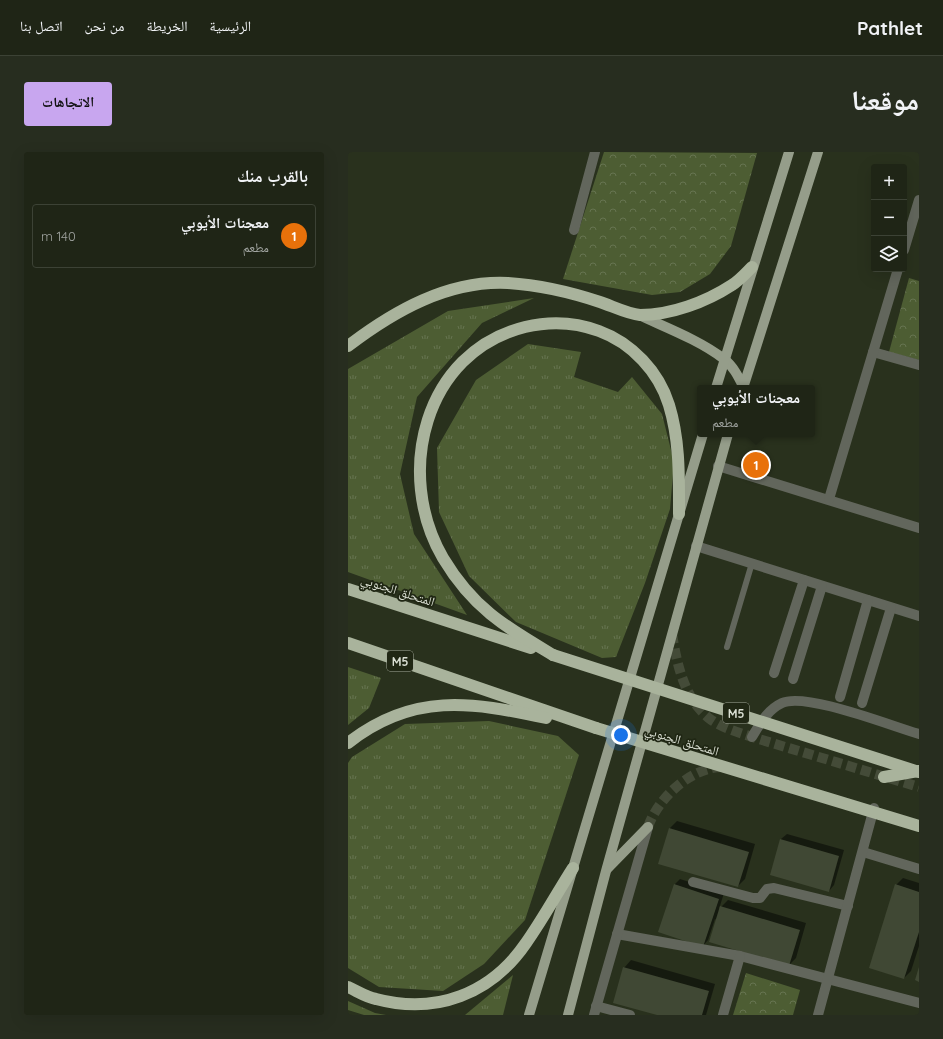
<!DOCTYPE html>
<html lang="ar">
<head>
<meta charset="utf-8">
<style>
  body { margin:0; font-family:Quicksand,"Noto Naskh Arabic",sans-serif; background:#272d1f; color:#f1f3f6; direction:rtl }
  .controls { position:absolute; right:12px; top:12px; display:grid; overflow:hidden; border-radius:4px; box-shadow:0 4px 16px #0002 }
  .controls button { width:36px; height:36px; display:grid; place-items:center; padding:0; border:0; border-bottom:1px solid #3c4235; background:#1f2516; color:#f1f3f6; font:20px sans-serif }
  .you { position:absolute; left:273px; top:583px; width:14px; height:14px; margin:-10px; border:3px solid #fff; border-radius:50%; background:#1a73e8; box-shadow:0 0 0 6px #1a73e833 }
  .badge { display:grid; place-items:center; width:26px; height:26px; border-radius:50%; background:#c8a6ef; color:#fff; font-size:13px; font-weight:700 }
  .pin { position:absolute; translate:-50% -50%; border:2px solid #fff; box-shadow:0 1px 4px #0006 }
  .popup { position:absolute; left:349px; top:233px; width:118px; height:52px; box-sizing:border-box; display:grid; place-content:center; border-radius:4px; background:#1f2516; filter:drop-shadow(0 1px 3px #0005); font-size:13px; white-space:nowrap; color:#a1a5a1 }
  .popup b { font-size:15px; color:#f1f3f6 }
  .popup::after { content:''; position:absolute; left:50%; top:100%; margin-left:-8px; border:8px solid transparent; border-top-color:#1f2516 }
  .list { margin:0; padding:0; list-style:none }
  h2 { display:flex; justify-content:space-between; align-items:center; height:52px; margin:0; padding:0 16px; font-size:17px }
  h2 small { font-size:13px; font-weight:400; color:#a1a5a1 }
  .list li { display:grid; grid-template-columns:26px 1fr auto; gap:12px; align-items:center; box-sizing:border-box; height:64px; margin:0 8px 8px; padding:0 8px; border:1px solid #3c4235; border-radius:4px }
  .list b { display:block; font-size:15px; white-space:nowrap }
  .list p { margin:0; font-size:13px; white-space:nowrap; color:#a1a5a1 }
  .list em { font-size:13px; font-style:normal; color:#a1a5a1 }
  .icon { flex:none; width:22px; height:22px; fill:none; stroke:currentColor; stroke-width:2; stroke-linecap:round; stroke-linejoin:round }
  .map { position:relative; flex:none; width:571px; height:863px; overflow:hidden; direction:ltr; border-radius:4px }
  header { display:flex; align-items:center; gap:24px; box-sizing:border-box; height:56px; padding:0 20px; background:#1f2516; border-bottom:1px solid #3c4235 }
  header strong { font-size:19px }
  nav { display:flex; gap:22px; margin-inline-start:auto; font-size:14px }
  .intro { display:flex; align-items:center; justify-content:space-between; box-sizing:border-box; height:96px; padding:0 24px }
  h1 { margin:0; font-size:28px }
  .button { padding:10px 18px; border-radius:4px; background:#c8a6ef; color:#111; font-size:14px; font-weight:700 }
  main { display:flex; gap:24px; padding:0 24px }
  aside { flex:1; background:#1f2516; border-radius:4px; box-shadow:0 4px 16px #0002 }
  .map>svg:first-child { display:block }
  .grass { fill:url(#grass-tufts) }
  .park { fill:url(#park-crowns) }
  .shadow { fill:#0007 }
  .building { fill:#404834 }
  .lines { fill:none; stroke-linecap:round; stroke-linejoin:round }
  .primary-tunnel { stroke:#444b38; stroke-width:10; stroke-dasharray:10 5; stroke-linecap:butt }
  .service { stroke:#62665c; stroke-width:6 }
  .minor { stroke:#62665c; stroke-width:10 }
  .tertiary { stroke:#62665c; stroke-width:10 }
  .primary { stroke:#959d8a; stroke-width:10 }
  .motorway { stroke:#a9b39c; stroke-width:12 }
  .motorway-bridge { stroke:#a9b39c; stroke-width:12 }
  .labels { text-anchor:middle; dominant-baseline:central; stroke-width:3.5; stroke-linejoin:round; paint-order:stroke }
  .shield { fill:#202714; stroke:#a2a89a; stroke-width:1 }
  .shield-label { font-size:12px; font-weight:bold; fill:#dadfd3 }
  .street-label { font-size:13px; fill:#dadfd3; stroke:#202714 }
</style>
</head>
<body>
<header>
<strong>Pathlet</strong>
<nav><a>الرئيسية</a><a>الخريطة</a><a>من نحن</a><a>اتصل بنا</a></nav>
</header>
<div class="intro"><h1>موقعنا</h1><a class="button">الاتجاهات</a></div>
<main>
<div class="map">
<svg width="571" height="863" viewBox="0 0 571 863">
  <defs>
    <pattern id="grass-tufts" width="24" height="20" patternUnits="userSpaceOnUse"><rect width="24" height="20" fill="#4d5d33"/><path d="M3 7l-1-3M5 7V3M7 7l1-3M15 17l-1-3M17 17v-4M19 17l1-3" fill="none" stroke="#667450"/></pattern>
    <pattern id="park-crowns" width="20" height="18" patternUnits="userSpaceOnUse"><rect width="20" height="18" fill="#4d5d33"/><path d="M2 6a3 3 0 1 1 6 0M12 15a3 3 0 1 1 6 0" fill="none" stroke="#667450"/></pattern>
  </defs>
  <rect width="100%" height="100%" fill="#29311d"/>
  <g class="grass">
    <polygon points="186,146 134,171 69,245 52,322 66,382 119,463 0,420 0,217 100,159"/>
    <polygon points="180,192 233,200 226,225 270,240 284,225 314,262 326,310 322,357 297,431 268,505 254,506 168,470 121,424 91,360 89,296 128,228"/>
    <polygon points="0,515 33,526 21,556 0,573"/>
    <polygon points="141,569 210,584 231,603 177,768 136,812 95,839 31,835 0,816 0,611 4,605 57,572"/>
    <polygon points="165,823 155,863 117,863"/>
    <polygon points="0,849 27,861 38,863 16,863 0,858"/>
  </g>
  <g class="park">
    <polygon points="256,0 409,1 383,94 362,122 332,140 304,143 215,127"/>
    <polygon points="561,126 571,129 571,208 541,200"/>
    <polygon points="398,821 452,838 445,863 385,863"/>
  </g>
  <g class="shadow">
    <polygon points="329,669 407,692 397,727 390,734 312,711 322,676"/>
    <polygon points="439,682 496,698 486,733 481,739 423,722 433,687"/>
    <polygon points="555,726 571,731 571,794 563,819 556,826 548,733"/>
    <polygon points="332,727 376,741 371,757 380,748 458,771 448,806 441,813 367,767 360,788 355,794 311,779 327,732"/>
    <polygon points="283,808 367,832 358,863 313,863 276,816"/>
  </g>
  <g class="building">
    <polygon points="321,676 401,700 390,735 310,712"/>
    <polygon points="432,687 491,704 481,740 422,723"/>
    <polygon points="326,732 371,747 355,795 310,780"/>
    <polygon points="547,732 571,740 571,780 556,827 521,816"/>
    <polygon points="372,754 452,778 441,814 361,790"/>
    <polygon points="275,815 361,839 354,863 309,863 265,851"/>
    <polygon points="571,815 571,830 567,828"/>
  </g>
  <g class="lines">
    <g class="primary-tunnel">
      <path d="M324 482C329 512 336 547 362 567 374 576 390 580 404 585L571 635"/>
      <path d="M300 675C310 646 343 615 375 615"/>
    </g>
    <polyline class="service" points="379,495 404,411"/>
    <g class="minor">
      <polyline points="226,78 247,0"/>
      <polyline points="556,98 571,48"/>
      <polyline points="525,200 571,213"/>
      <polyline points="370,314 571,376"/>
      <polyline points="481,347 550,117"/>
      <polyline points="348,394 571,464"/>
      <polyline points="426,521 456,428"/>
      <polyline points="445,527 474,434"/>
      <polyline points="492,545 520,448"/>
      <polyline points="514,551 543,456"/>
      <path d="M404 585C412 572 419 558 434 551 458 540 543 574 571 582"/>
      <polyline points="515,700 571,717"/>
      <polyline points="345,730 405,746 412,746 419,737 426,736 500,754"/>
      <polyline points="269,782 392,804 571,851"/>
      <polyline points="248,854 282,863"/>
      <polyline points="375,863 392,804"/>
      <polyline points="470,863 526,656"/>
    </g>
    <polyline class="tertiary" points="246,863 300,675"/>
    <g class="primary">
      <path d="M291 163C319 176 351 188 376 207 385 214 390 224 395 234"/>
      <polyline points="368,236 441,0"/>
      <polyline points="395,236 470,0"/>
      <polyline points="259,717 300,675"/>
      <polyline points="181,863 355,282"/>
      <polyline points="220,863 258,719 380,282"/>
    </g>
    <g class="motorway">
      <path d="M0 194C46 159 100 128 160 131 191 133 222 140 252 150 264 154 280 162 292 163 323 163 358 150 384 133 391 129 398 121 404 115"/>
      <polyline points="0,437 183,496"/>
      <polyline points="0,491 248,576"/>
      <path d="M205 503C156 474 125 456 95 406 46 322 76 200 177 175 202 169 227 170 251 179 284 191 311 220 321 253 332 289 331 325 331 362"/>
      <path d="M0 591C65 540 123 550 198 566"/>
      <polyline points="536,625 571,619"/>
      <path d="M0 835C9 839 18 845 28 847 88 863 143 842 178 791 195 767 209 741 225 716"/>
    </g>
    <g class="motorway-bridge">
      <polyline points="205,503 571,620"/>
      <polyline points="248,576 571,674"/>
    </g>
  </g>
  <g class="labels">
    <g class="shield">
      <rect x="39" y="499" width="26" height="20" rx="3"/>
      <rect x="375" y="551" width="26" height="20" rx="3"/>
    </g>
    <g class="shield-label">
      <text x="52" y="509">M5</text>
      <text x="388" y="561">M5</text>
    </g>
    <g class="street-label">
      <text transform="translate(50 438) rotate(18)">المتحلق الجنوبي</text>
      <text transform="translate(334 588) rotate(17)">المتحلق الجنوبي</text>
    </g>
  </g>
</svg>
<div class="controls">
<button>+</button>
<button>−</button>
<button><svg class="icon" aria-label="layers" viewBox="0 0 24 24"><path d="M12 4l9 5-9 5-9-5zM3 14l9 5 9-5"/></svg></button>
</div>
<div class="you"></div>
<div class="pin badge" style="left:408px;top:313px;background:#e8710a">1</div>
<div class="popup"><b>معجنات الأيوبي</b>مطعم</div>
</div>
<aside>
<h2>بالقرب منك<small></small></h2>
<ul class="list">
<li><span class="badge" style="background:#e8710a">1</span><div><b>معجنات الأيوبي</b><p>مطعم</p></div><em>140 m</em></li>
</ul>
</aside>
</main>
</body>
</html>
